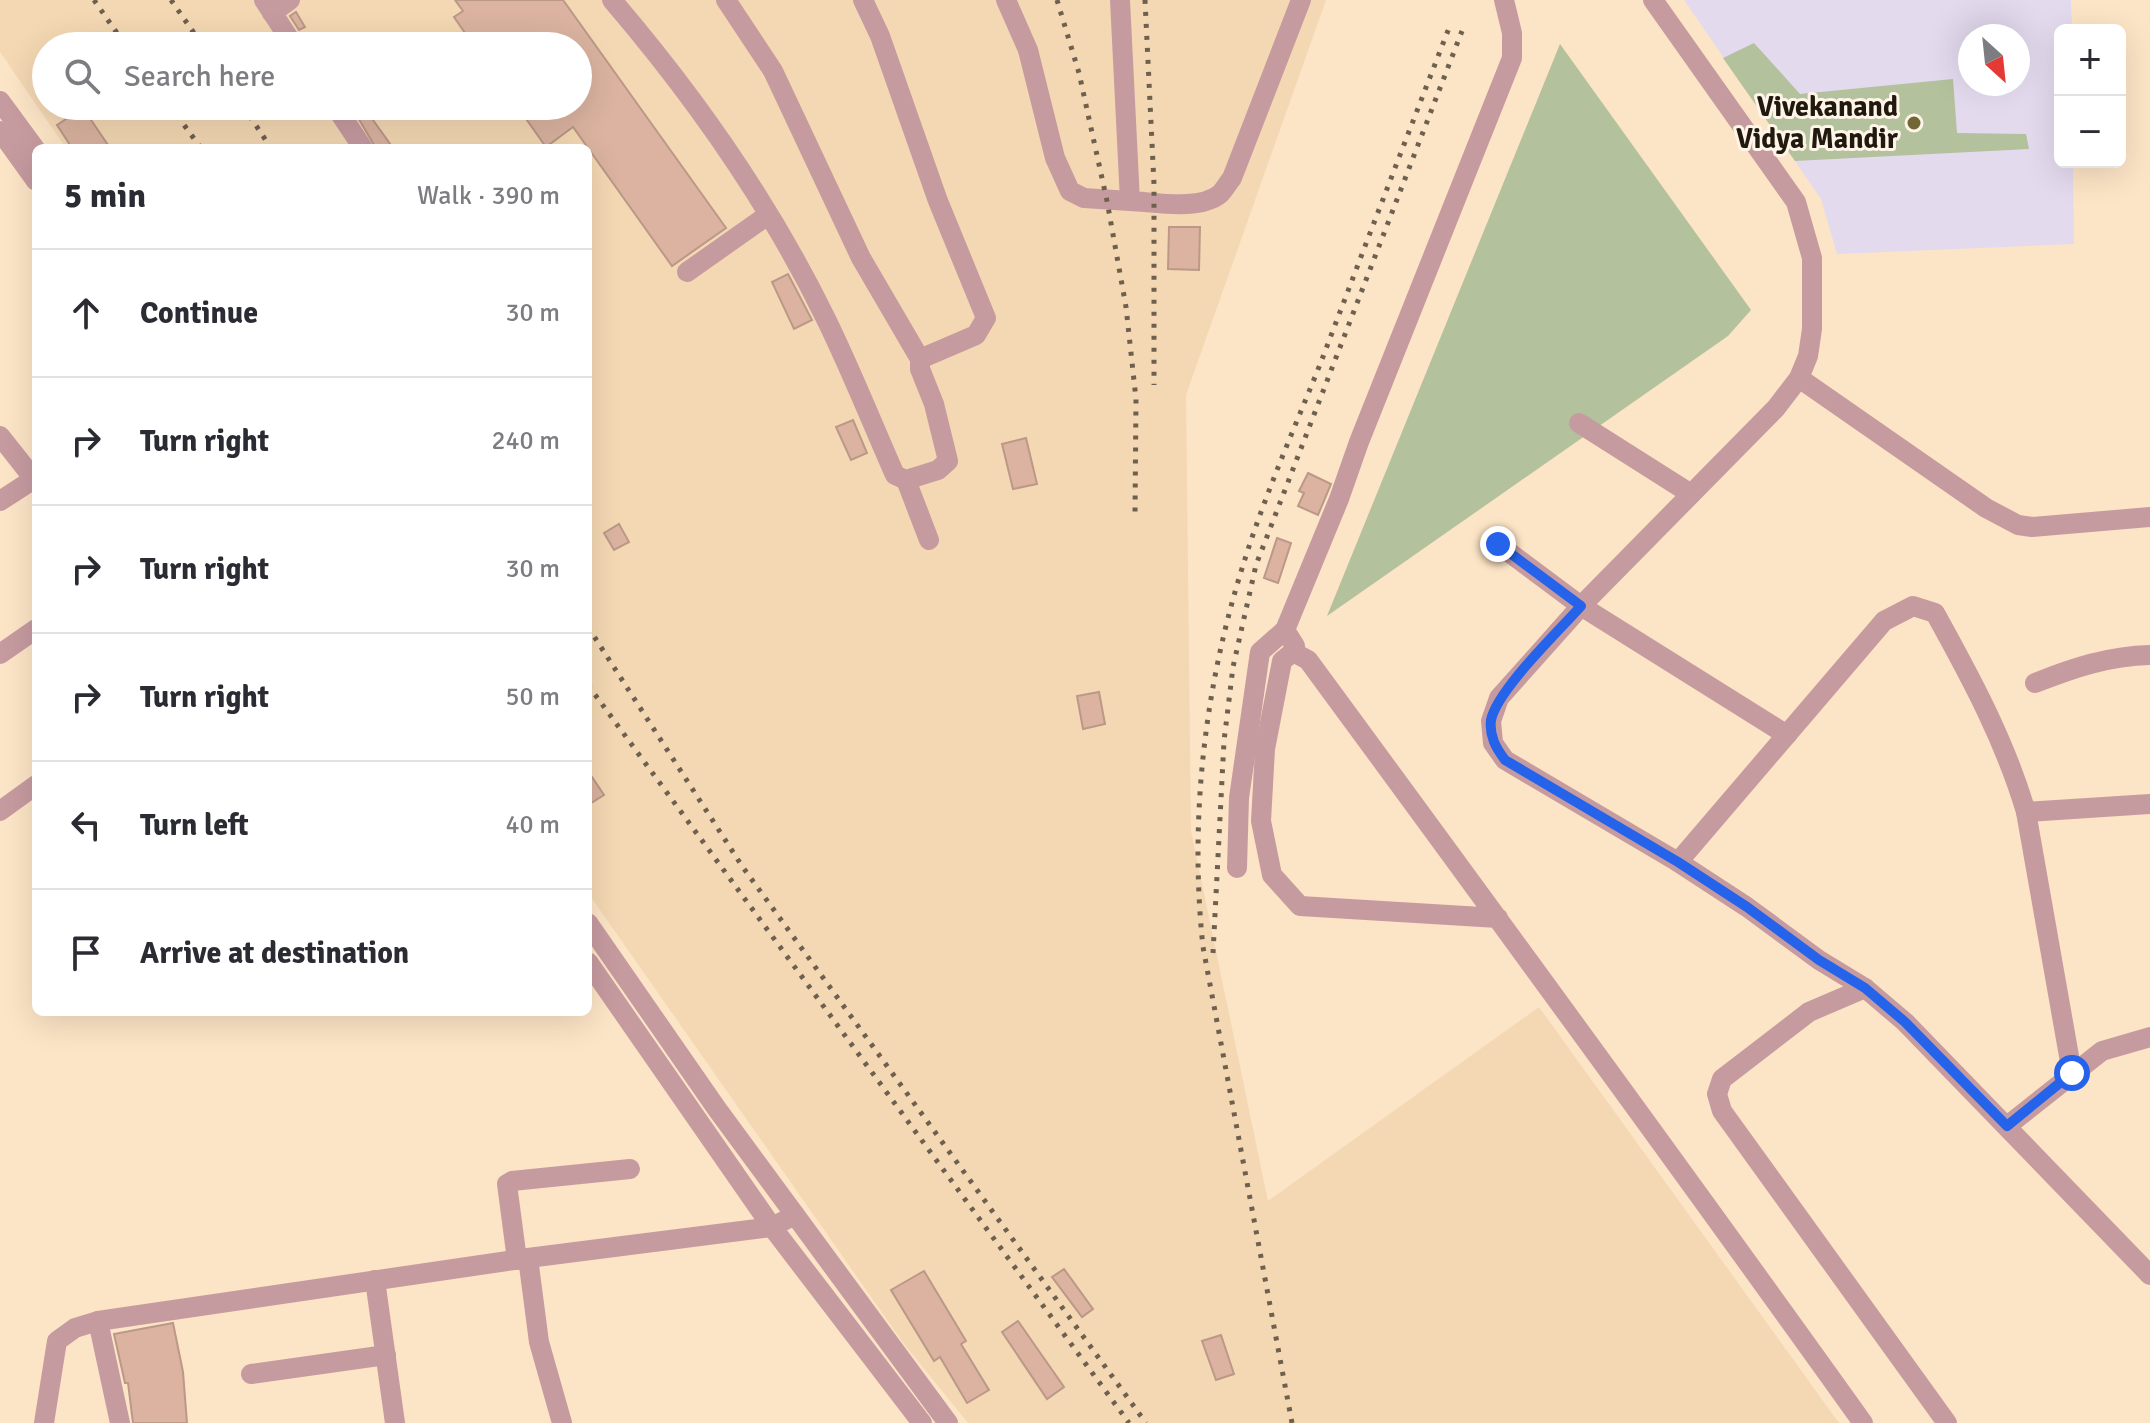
<!DOCTYPE html>
<html lang="en">
<head>
<meta charset="utf-8">
<style>
  body { margin:0; font-family:Signika,sans-serif; background:#f7f7f7; color:#2b2b33 }
  .controls { position:absolute; right:24px; top:24px; display:grid; overflow:hidden; border-radius:12px; box-shadow:0 8px 32px #0002 }
  .controls button { width:72px; height:72px; display:grid; place-items:center; padding:0; border:0; border-bottom:2px solid #e1e1e2; background:#fff; color:#2b2b33; font:40px sans-serif }
  .compass { position:absolute; left:1958px; top:24px; width:72px; height:72px; border-radius:50%; background:#fff; box-shadow:0 8px 32px #0002; rotate:153deg }
  .stop { position:absolute; width:24px; height:24px; margin:-18px; border:6px solid #2563eb; border-radius:50%; background:#fff }
  .stop.end { background:#2563eb; border-color:#fff; box-shadow:0 2px 8px #0008 }
  .list { margin:0; padding:0; list-style:none }
  h2 { display:flex; justify-content:space-between; align-items:center; height:104px; margin:0; padding:0 32px; font-size:34px }
  h2 small { font-size:26px; font-weight:400; color:#7c7c81 }
  .list li { display:grid; grid-template-columns:52px 1fr auto; gap:24px; align-items:center; box-sizing:border-box; height:128px; padding:0 32px; border-top:2px solid #e1e1e2 }
  .list b { display:block; font-size:30px; white-space:nowrap }
  .list em { font-size:26px; font-style:normal; color:#7c7c81 }
  .icon { flex:none; width:44px; height:44px; fill:none; stroke:currentColor; stroke-width:2; stroke-linecap:round; stroke-linejoin:round }
  .map { position:relative; flex:none; width:2150px; height:1423px; overflow:hidden }
  .search { position:absolute; background:#fff; box-shadow:0 8px 32px #0002; left:32px; top:32px; width:560px; height:88px; display:flex; align-items:center; gap:20px; box-sizing:border-box; padding:0 28px; border-radius:44px; color:#7c7c81; font-size:30px }
  .panel { position:absolute; background:#fff; box-shadow:0 8px 32px #0002; left:32px; top:144px; width:560px; height:872px; border-radius:12px }
  .map>svg:first-child { display:block }
  .built { fill:#f4d8b3; fill-rule:evenodd }
  .education { fill:#e4daee; fill-rule:evenodd }
  .forest { fill:#b3c19c }
  .building { fill:#dbb3a0; stroke:#bb9888; stroke-width:2 }
  .lines { fill:none; stroke-linecap:round; stroke-linejoin:round }
  .minor { stroke:#c69ba0; stroke-width:20 }
  .rail { stroke:#6e604f; stroke-width:5; stroke-dasharray:4 8; stroke-linecap:butt }
  .route { stroke:#2563eb; stroke-width:10 }
  .poi-dot { fill:#716734; stroke:#fef4e8; stroke-width:3 }
  .labels { text-anchor:middle; dominant-baseline:central; stroke-width:6; stroke-linejoin:round; paint-order:stroke }
  .poi-label { font-size:28px; font-weight:bold; fill:#21190e; stroke:#fef4e8; text-anchor:end }
</style>
</head>
<body>
<div class="map">
<svg width="2150" height="1423" viewBox="0 0 2150 1423">
  <rect width="100%" height="100%" fill="#fce4c6"/>
  <path class="built" d="M0 0H1326L1186 395 1191 831 1268 1201 1539 1007 1839 1423H968L904 1344 588 893V148H66L0 52ZM46 46H578V106H46Z"/>
  <path class="education" d="M1684 0H2071L2072 30H2060V162H2073L2074 244 1837 254 1821 199ZM1970 36H2018V84H1970Z"/>
  <g class="forest">
    <polygon points="1754,43 1800,94 1953,79 1957,133 2026,134 2029,149 1795,161 1723,58"/>
    <polygon points="1560,44 1751,310 1728,336 1327,616"/>
  </g>
  <g class="building">
    <polygon points="455,0 563,0 726,228 672,266 573,127 546,147 517,106 578,106 578,46 474,46 454,17 463,11"/>
    <polygon points="296,12 305,27 299,30 290,16"/>
    <polygon points="351,106 363,106 393,148 376,148"/>
    <polygon points="83,108 110,148 72,148 57,125"/>
    <polygon points="1169,227 1200,227 1199,270 1168,269"/>
    <polygon points="788,274 812,320 794,329 772,282"/>
    <polygon points="853,420 867,453 851,460 836,427"/>
    <polygon points="1026,438 1037,484 1013,489 1002,444"/>
    <polygon points="1308,473 1331,484 1318,515 1298,506 1304,493 1299,491"/>
    <polygon points="619,524 629,542 614,550 604,533"/>
    <polygon points="1277,538 1291,543 1278,583 1264,578"/>
    <polygon points="1099,692 1105,724 1083,729 1077,696"/>
    <polygon points="588,771 604,795 588,805"/>
    <polygon points="1064,1269 1093,1309 1082,1317 1052,1277"/>
    <polygon points="924,1271 966,1341 961,1344 989,1390 967,1403 940,1357 934,1361 891,1290"/>
    <polygon points="1018,1321 1064,1387 1047,1399 1002,1332"/>
    <polygon points="173,1323 183,1372 187,1423 133,1423 128,1383 125,1383 114,1334"/>
    <polygon points="1221,1335 1234,1374 1216,1380 1202,1341"/>
  </g>
  <g class="lines">
    <g class="minor">
      <polyline points="264,0 294,46"/>
      <path d="M612 0C695 97 770 204 826 319 851 370 872 423 895 475L906 480 938 470 948 461 934 404 920 369V359L976 335 986 318 938 201 880 36 863 0"/>
      <polyline points="726,0 773,71 861,258 920,359"/>
      <polyline points="1006,0 1028,50 1055,158 1070,191 1084,198 1130,201"/>
      <path d="M1120 0 1130 201C1155 202 1199 211 1220 194 1224 190 1228 183 1232 178L1301 0"/>
      <path d="M1653 0 1796 202 1812 258V329L1808 356 1799 378 1776 408 1581 606 1499 698 1491 721 1493 743 1505 760 1678 862 1884 621 1913 606 1935 613C1971 678 2005 741 2026 812L2072 1073"/>
      <polyline points="272,13 290,0"/>
      <polyline points="0,101 36,150"/>
      <polyline points="335,106 363,148"/>
      <polyline points="0,131 36,181"/>
      <polyline points="687,272 768,215"/>
      <polyline points="1799,378 1986,508 2018,525 2032,527 2150,517"/>
      <polyline points="1579,423 1691,494"/>
      <polyline points="0,436 34,479 36,478"/>
      <polyline points="906,480 929,540"/>
      <polyline points="0,501 34,479"/>
      <polyline points="1498,544 1581,606 1787,735"/>
      <polyline points="1293,652 1295,646 1285,630 1339,499 1359,442 1512,58 1512,33 1504,0"/>
      <polyline points="0,654 36,629"/>
      <path d="M2035 683C2073 668 2108 656 2150 655"/>
      <polyline points="0,811 36,785"/>
      <polyline points="2026,812 2150,804"/>
      <polyline points="1678,862 1747,907 1819,960 1865,988 1905,1022 2150,1275"/>
      <polyline points="1237,868 1239,798 1260,652 1285,630"/>
      <path d="M1498 918 1300 906 1272 875 1261 821 1265 749 1282 661 1293 652 1308 660C1494 913 1680 1167 1863 1423"/>
      <polyline points="588,923 717,1109 948,1423"/>
      <polyline points="588,962 772,1227 922,1423"/>
      <polyline points="1865,988 1809,1012 1722,1079 1717,1094 1722,1111 1947,1423"/>
      <polyline points="2007,1126 2102,1051 2150,1037"/>
      <polyline points="528,1258 539,1342 562,1423"/>
      <polyline points="517,1260 507,1184 512,1181 630,1169"/>
      <polyline points="375,1280 395,1423"/>
      <polyline points="98,1321 120,1423"/>
      <polyline points="251,1374 386,1355"/>
      <polyline points="44,1423 57,1341 75,1328 98,1321 528,1258 772,1227 795,1215"/>
    </g>
    <g class="rail">
      <polyline points="94,0 126,46"/>
      <polyline points="171,0 203,46"/>
      <polyline points="1057,0 1079,73 1107,201 1126,307 1136,399 1135,514"/>
      <polyline points="1145,0 1154,184 1154,385"/>
      <polyline points="170,106 201,148"/>
      <polyline points="243,106 271,148"/>
      <polyline points="588,627 742,866 1146,1423"/>
      <polyline points="588,685 1129,1423"/>
      <polyline points="1213,953 1224,741 1233,667 1256,565 1462,31"/>
      <path d="M1292 1423 1203 947C1189 817 1205 683 1245 559 1266 492 1295 427 1321 362 1363 251 1406 139 1449 28"/>
    </g>
  </g>
  <g class="lines">
    <path class="route" d="M1498 544 1581 606C1559 631 1497 690 1491 720 1489 736 1496 748 1505 760L1678 862 1747 907 1819 960 1865 988 1905 1022 2007 1126 2072 1073"/>
  </g>
  <circle class="poi-dot" cx="1914" cy="123" r="8"/>
  <g class="labels">
    <g class="poi-label">
      <text x="1898" y="107">Vivekanand<tspan x="1898" dy="32">Vidya Mandir</tspan></text>
    </g>
  </g>
</svg>
<div class="controls">
<button>+</button>
<button>−</button>
</div>
<svg class="compass" viewBox="-18 -18 36 36"><path d="M0-13l5 13h-10z" fill="#e53935"/><path d="M0 13l5-13h-10z" fill="#7c7c81"/></svg>
<div class="stop" style="left:2072px;top:1073px"></div>
<div class="stop end" style="left:1498px;top:544px"></div>
<div class="search"><svg class="icon" aria-label="search" viewBox="0 0 24 24"><circle cx="10" cy="10" r="6"/><path d="M15 15l6 6"/></svg>Search here</div>
<section class="panel">
<h2>5 min<small>Walk · 390 m</small></h2>
<ul class="list">
<li><svg class="icon" aria-label="ahead" viewBox="0 0 24 24"><path d="M12 20V5M6 11l6-6 6 6"/></svg><div><b>Continue</b></div><em>30 m</em></li>
<li><svg class="icon" aria-label="right" viewBox="0 0 24 24"><path d="M7 20v-9h11M14 6l5 5-5 5"/></svg><div><b>Turn right</b></div><em>240 m</em></li>
<li><svg class="icon" aria-label="right" viewBox="0 0 24 24"><path d="M7 20v-9h11M14 6l5 5-5 5"/></svg><div><b>Turn right</b></div><em>30 m</em></li>
<li><svg class="icon" aria-label="right" viewBox="0 0 24 24"><path d="M7 20v-9h11M14 6l5 5-5 5"/></svg><div><b>Turn right</b></div><em>50 m</em></li>
<li><svg class="icon" aria-label="left" viewBox="0 0 24 24"><path d="M17 20v-9H6M10 6l-5 5 5 5"/></svg><div><b>Turn left</b></div><em>40 m</em></li>
<li><svg class="icon" aria-label="arrive" viewBox="0 0 24 24"><path d="M6 21V4h12l-3 4 3 4H6"/></svg><div><b>Arrive at destination</b></div></li>
</ul>
</section>
</div>
</body>
</html>
